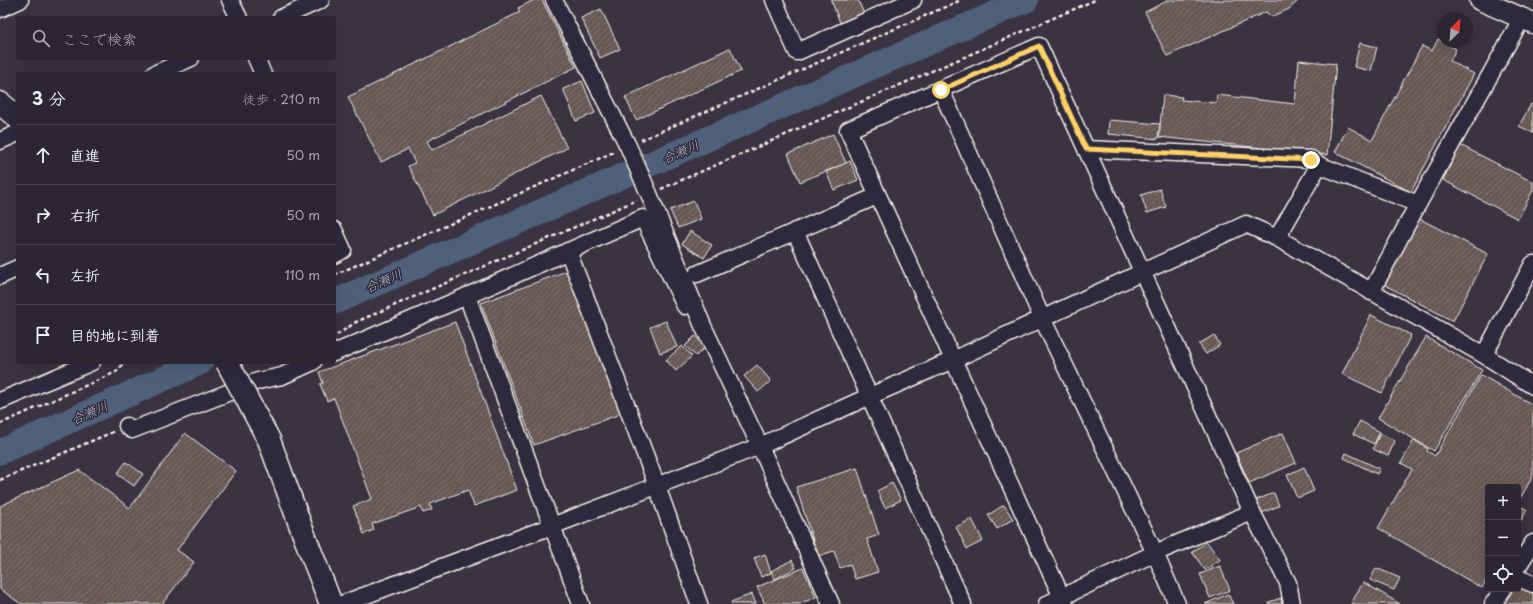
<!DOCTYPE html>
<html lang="ja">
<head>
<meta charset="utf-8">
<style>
  body { margin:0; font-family:"Playpen Sans","Klee One",sans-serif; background:#38323e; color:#f1f3f6 }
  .controls { position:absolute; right:12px; bottom:12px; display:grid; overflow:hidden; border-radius:4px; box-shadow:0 4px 16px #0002 }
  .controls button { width:36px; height:36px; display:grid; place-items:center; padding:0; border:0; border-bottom:1px solid #48434d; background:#2c2632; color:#f1f3f6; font:20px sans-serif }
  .compass { position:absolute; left:1437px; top:12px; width:36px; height:36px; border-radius:50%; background:#2c2632; box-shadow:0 4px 16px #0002; rotate:25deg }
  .stop { position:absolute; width:12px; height:12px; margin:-9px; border:3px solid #ffd166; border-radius:50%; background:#fff }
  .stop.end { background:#ffd166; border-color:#fff; box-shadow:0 1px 4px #0008 }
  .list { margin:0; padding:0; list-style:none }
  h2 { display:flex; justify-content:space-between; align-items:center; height:52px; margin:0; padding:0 16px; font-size:17px }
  h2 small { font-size:13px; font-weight:400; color:#a6a5ac }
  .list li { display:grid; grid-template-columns:26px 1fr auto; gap:12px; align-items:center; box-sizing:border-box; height:60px; padding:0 16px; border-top:1px solid #48434d }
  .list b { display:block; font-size:15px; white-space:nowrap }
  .list em { font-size:13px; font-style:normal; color:#a6a5ac }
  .icon { flex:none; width:22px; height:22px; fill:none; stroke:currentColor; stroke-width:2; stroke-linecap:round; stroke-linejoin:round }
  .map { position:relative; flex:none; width:1533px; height:604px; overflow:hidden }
  .search { position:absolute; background:#2c2632; box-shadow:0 4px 16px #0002; left:16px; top:16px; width:320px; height:44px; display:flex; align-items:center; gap:10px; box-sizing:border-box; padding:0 14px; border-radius:4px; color:#a6a5ac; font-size:15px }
  .panel { position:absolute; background:#2c2632; box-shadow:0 4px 16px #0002; left:16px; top:72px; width:320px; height:292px; border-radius:4px }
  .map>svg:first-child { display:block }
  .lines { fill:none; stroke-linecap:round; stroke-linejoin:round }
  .river { stroke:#50607a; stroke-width:25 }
  .building { fill:url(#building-hatch); stroke:#f4f1e8 }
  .minor-casing { stroke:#f4f1e8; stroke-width:19 }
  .tertiary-casing { stroke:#f4f1e8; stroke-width:23 }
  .secondary-casing { stroke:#f4f1e8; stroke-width:25 }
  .path { stroke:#f4f1e8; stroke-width:2.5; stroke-dasharray:4 3; stroke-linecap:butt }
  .minor { stroke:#2f2a3d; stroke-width:16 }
  .tertiary { stroke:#2f2a3d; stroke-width:20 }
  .secondary { stroke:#2f2a3d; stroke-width:22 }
  .secondary-bridge-casing { stroke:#f4f1e8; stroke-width:25; stroke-linecap:butt }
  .secondary-bridge { stroke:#2f2a3d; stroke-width:22 }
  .route { stroke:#ffd166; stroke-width:5 }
  .labels { text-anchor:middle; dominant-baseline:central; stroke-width:3; stroke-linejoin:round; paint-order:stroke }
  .water-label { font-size:13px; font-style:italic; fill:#b2b7bc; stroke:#2f2a3d }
</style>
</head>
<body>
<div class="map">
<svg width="1533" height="604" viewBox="0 0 1533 604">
  <defs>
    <pattern id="building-hatch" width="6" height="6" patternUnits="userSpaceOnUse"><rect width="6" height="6" fill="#665855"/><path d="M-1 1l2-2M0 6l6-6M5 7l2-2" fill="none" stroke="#7c706d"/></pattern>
  </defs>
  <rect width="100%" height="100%" fill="#3a3342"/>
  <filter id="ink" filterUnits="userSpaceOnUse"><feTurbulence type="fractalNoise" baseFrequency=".025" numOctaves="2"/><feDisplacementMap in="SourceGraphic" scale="8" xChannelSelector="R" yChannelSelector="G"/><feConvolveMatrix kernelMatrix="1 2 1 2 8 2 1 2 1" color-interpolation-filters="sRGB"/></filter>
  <g filter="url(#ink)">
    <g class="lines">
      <g class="river">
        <polyline points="334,302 1026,0"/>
        <polyline points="0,452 201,362"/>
      </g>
    </g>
    <g class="building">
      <polygon points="534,0 542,0 576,67 427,141 432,150 541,96 567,148 433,215 408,166 415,163 408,149 381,162 348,97 520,12 518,8"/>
      <polygon points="831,0 858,0 865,16 841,25"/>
      <polygon points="1169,0 1299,0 1289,9 1271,17 1266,12 1167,56 1145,12"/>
      <polygon points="601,9 620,49 600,58 581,18"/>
      <polygon points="1438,39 1456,49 1450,61 1474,74 1411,192 1335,152 1348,127 1372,140 1422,46 1432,51"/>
      <polygon points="1360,43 1377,47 1371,71 1354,67"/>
      <polygon points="730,48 741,71 636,120 625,97"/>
      <polygon points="1299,60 1336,64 1327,155 1159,137 1163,95 1182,97 1181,100 1216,103 1217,95 1295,104"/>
      <polygon points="582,81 595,113 576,121 563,89"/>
      <polygon points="1531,104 1533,105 1533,133 1519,126"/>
      <polygon points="1109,120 1160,124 1158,139 1108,134"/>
      <polygon points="833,134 846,163 800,182 788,154"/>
      <polygon points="1460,145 1533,182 1533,190 1518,219 1443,180"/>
      <polygon points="850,161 858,180 834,190 826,172"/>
      <polygon points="1160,189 1166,207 1147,213 1141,195"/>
      <polygon points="694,201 701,219 678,228 670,210"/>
      <polygon points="1418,218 1488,254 1453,321 1383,284"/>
      <polygon points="690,231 712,245 704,258 682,244"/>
      <polygon points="569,270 623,413 534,445 481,303"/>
      <polygon points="1371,315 1411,335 1382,393 1342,374"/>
      <polygon points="666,321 677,347 660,353 650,327"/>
      <polygon points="455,322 517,490 474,506 468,490 430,504 432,510 423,513 421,507 372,524 374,530 364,534 353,506 372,499 334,398 327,401 320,384 323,383 319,372"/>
      <polygon points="1214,335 1220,345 1206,354 1199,344"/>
      <polygon points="695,336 706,346 696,356 685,346"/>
      <polygon points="1426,337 1482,370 1434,451 1378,418"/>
      <polygon points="682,346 692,356 676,371 666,360"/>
      <polygon points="757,365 771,381 758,392 744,376"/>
      <polygon points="1481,375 1533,405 1533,476 1518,502 1518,487 1488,487 1488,577 1482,588 1378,528 1412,469 1401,463 1414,440 1428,449 1427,451 1435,456"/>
      <polygon points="1360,421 1380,432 1374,444 1353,434"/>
      <polygon points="185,433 236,471 177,550 194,562 162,604 21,604 0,589 0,506 79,470 130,508"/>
      <polygon points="1283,433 1296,463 1249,483 1236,453"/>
      <polygon points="1380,433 1395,441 1388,456 1373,449"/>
      <polygon points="1346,453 1380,469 1377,474 1344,458"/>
      <polygon points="126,462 143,474 134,486 117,474"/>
      <polygon points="1304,467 1314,491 1297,498 1287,475"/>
      <polygon points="857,468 879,535 867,539 878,572 855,579 850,564 840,568 834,551 818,556 796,487"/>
      <polygon points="892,483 901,500 885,508 877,491"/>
      <polygon points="1274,493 1279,506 1261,513 1256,500"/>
      <polygon points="1004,505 1013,519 997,529 988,515"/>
      <polygon points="1518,505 1527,510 1518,525"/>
      <polygon points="972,519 983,541 967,549 956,527"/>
      <polygon points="1207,542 1220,560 1205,570 1192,552"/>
      <polygon points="765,554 771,573 761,577 754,558"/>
      <polygon points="792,560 796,568 775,579 771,571"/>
      <polygon points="1220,566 1230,590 1210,598 1200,574"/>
      <polygon points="803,568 816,597 799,604 765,604 757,587"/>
      <polygon points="1376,568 1400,578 1394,590 1370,580"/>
      <polygon points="1363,582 1400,604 1351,604"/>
      <polygon points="1518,585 1533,591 1533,604 1504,604 1510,589 1518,589"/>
      <polygon points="752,594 756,604 732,604 731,602"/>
      <polygon points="1228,594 1233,604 1205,604"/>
      <polygon points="1281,598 1282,604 1269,604 1269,602"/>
    </g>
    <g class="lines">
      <g class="minor-casing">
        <g id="minor">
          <polyline points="230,0 239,18"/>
          <polyline points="554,0 628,146 649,194 703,326 760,446 831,604"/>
          <polyline points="774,0 797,52 913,0"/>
          <polyline points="0,9 20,0"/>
          <polyline points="281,18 321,0"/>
          <polyline points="256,58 263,74"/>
          <polyline points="154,74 191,58"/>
          <polyline points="941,90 1042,318 1155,553 1177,604"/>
          <polyline points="0,141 18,133"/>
          <polyline points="1086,149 1311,159 1319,165 1418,204"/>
          <polyline points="334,230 343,250 334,255"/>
          <polyline points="795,231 963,604"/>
          <polyline points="1277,238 1319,165"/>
          <polyline points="568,251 657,486 699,604"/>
          <polyline points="697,274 877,196"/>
          <polyline points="0,276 18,268"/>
          <polyline points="1371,292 1418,204 1522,18"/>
          <polyline points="467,296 581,604"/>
          <polyline points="334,353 467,296 643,218 685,306"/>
          <polyline points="1484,355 1533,264"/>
          <polyline points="0,401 92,362"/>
          <polyline points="127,426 132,430 258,381 282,376 313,362"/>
          <polyline points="1518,566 1533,543"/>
          <polyline points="1518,578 1533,584"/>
          <polyline points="342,604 552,526 760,446 870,396 953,360 1246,224 1277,238 1484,355 1533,386"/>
          <polyline points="1047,604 1155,553 1252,512"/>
          <polyline points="1065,604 848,130 1039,46 1252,512 1288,583 1292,604"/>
          <polyline points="1493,604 1503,589"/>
        </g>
      </g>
      <g class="tertiary-casing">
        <polyline id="tertiary" points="1480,0 1533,23"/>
      </g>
      <g class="secondary-casing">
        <g id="secondary">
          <polyline points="0,103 18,118"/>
          <polyline points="304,535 331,604"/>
        </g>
      </g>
      <g class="path">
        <polyline points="641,140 961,0"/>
        <polyline points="661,189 1095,0"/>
        <polyline points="334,275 614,152"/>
        <polyline points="337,335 356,322 637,200"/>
        <polyline points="0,424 116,372 125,362"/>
        <polyline points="0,480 115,431"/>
      </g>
      <use href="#minor" class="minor"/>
      <use href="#tertiary" class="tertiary"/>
      <use href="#secondary" class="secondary"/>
      <g class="secondary-bridge-casing">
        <polyline id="secondary-bridge" points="227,362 269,440 304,535"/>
      </g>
      <use href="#secondary-bridge" class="secondary-bridge"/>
    </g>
  </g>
  <g class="lines" filter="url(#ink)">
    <polyline class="route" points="941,90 1039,46 1086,149 1311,160"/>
  </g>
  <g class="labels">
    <g class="water-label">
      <text transform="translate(680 151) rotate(-24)">合瀬川</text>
      <text transform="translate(383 280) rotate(-24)">合瀬川</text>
      <text transform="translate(89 412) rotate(-24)">合瀬川</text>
    </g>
  </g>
</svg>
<div class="controls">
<button>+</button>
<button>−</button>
<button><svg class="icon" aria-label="locate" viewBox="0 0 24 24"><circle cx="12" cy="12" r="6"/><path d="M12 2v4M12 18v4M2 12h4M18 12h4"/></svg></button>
</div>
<svg class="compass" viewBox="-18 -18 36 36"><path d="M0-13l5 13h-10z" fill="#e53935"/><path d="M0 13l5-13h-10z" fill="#a6a5ac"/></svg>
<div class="stop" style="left:941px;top:90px"></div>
<div class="stop end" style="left:1311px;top:160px"></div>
<div class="search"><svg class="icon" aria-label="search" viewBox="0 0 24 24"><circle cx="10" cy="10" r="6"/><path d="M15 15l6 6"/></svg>ここで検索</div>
<section class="panel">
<h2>3 分<small>徒歩 · 210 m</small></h2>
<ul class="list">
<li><svg class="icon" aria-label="ahead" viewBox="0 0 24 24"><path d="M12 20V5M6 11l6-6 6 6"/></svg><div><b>直進</b></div><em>50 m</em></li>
<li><svg class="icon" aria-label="right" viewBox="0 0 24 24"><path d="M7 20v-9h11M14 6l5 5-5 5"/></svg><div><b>右折</b></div><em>50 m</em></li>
<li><svg class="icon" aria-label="left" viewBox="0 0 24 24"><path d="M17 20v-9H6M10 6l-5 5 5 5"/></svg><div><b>左折</b></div><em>110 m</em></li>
<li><svg class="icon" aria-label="arrive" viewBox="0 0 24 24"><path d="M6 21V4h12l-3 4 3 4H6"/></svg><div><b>目的地に到着</b></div></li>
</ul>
</section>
</div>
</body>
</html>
